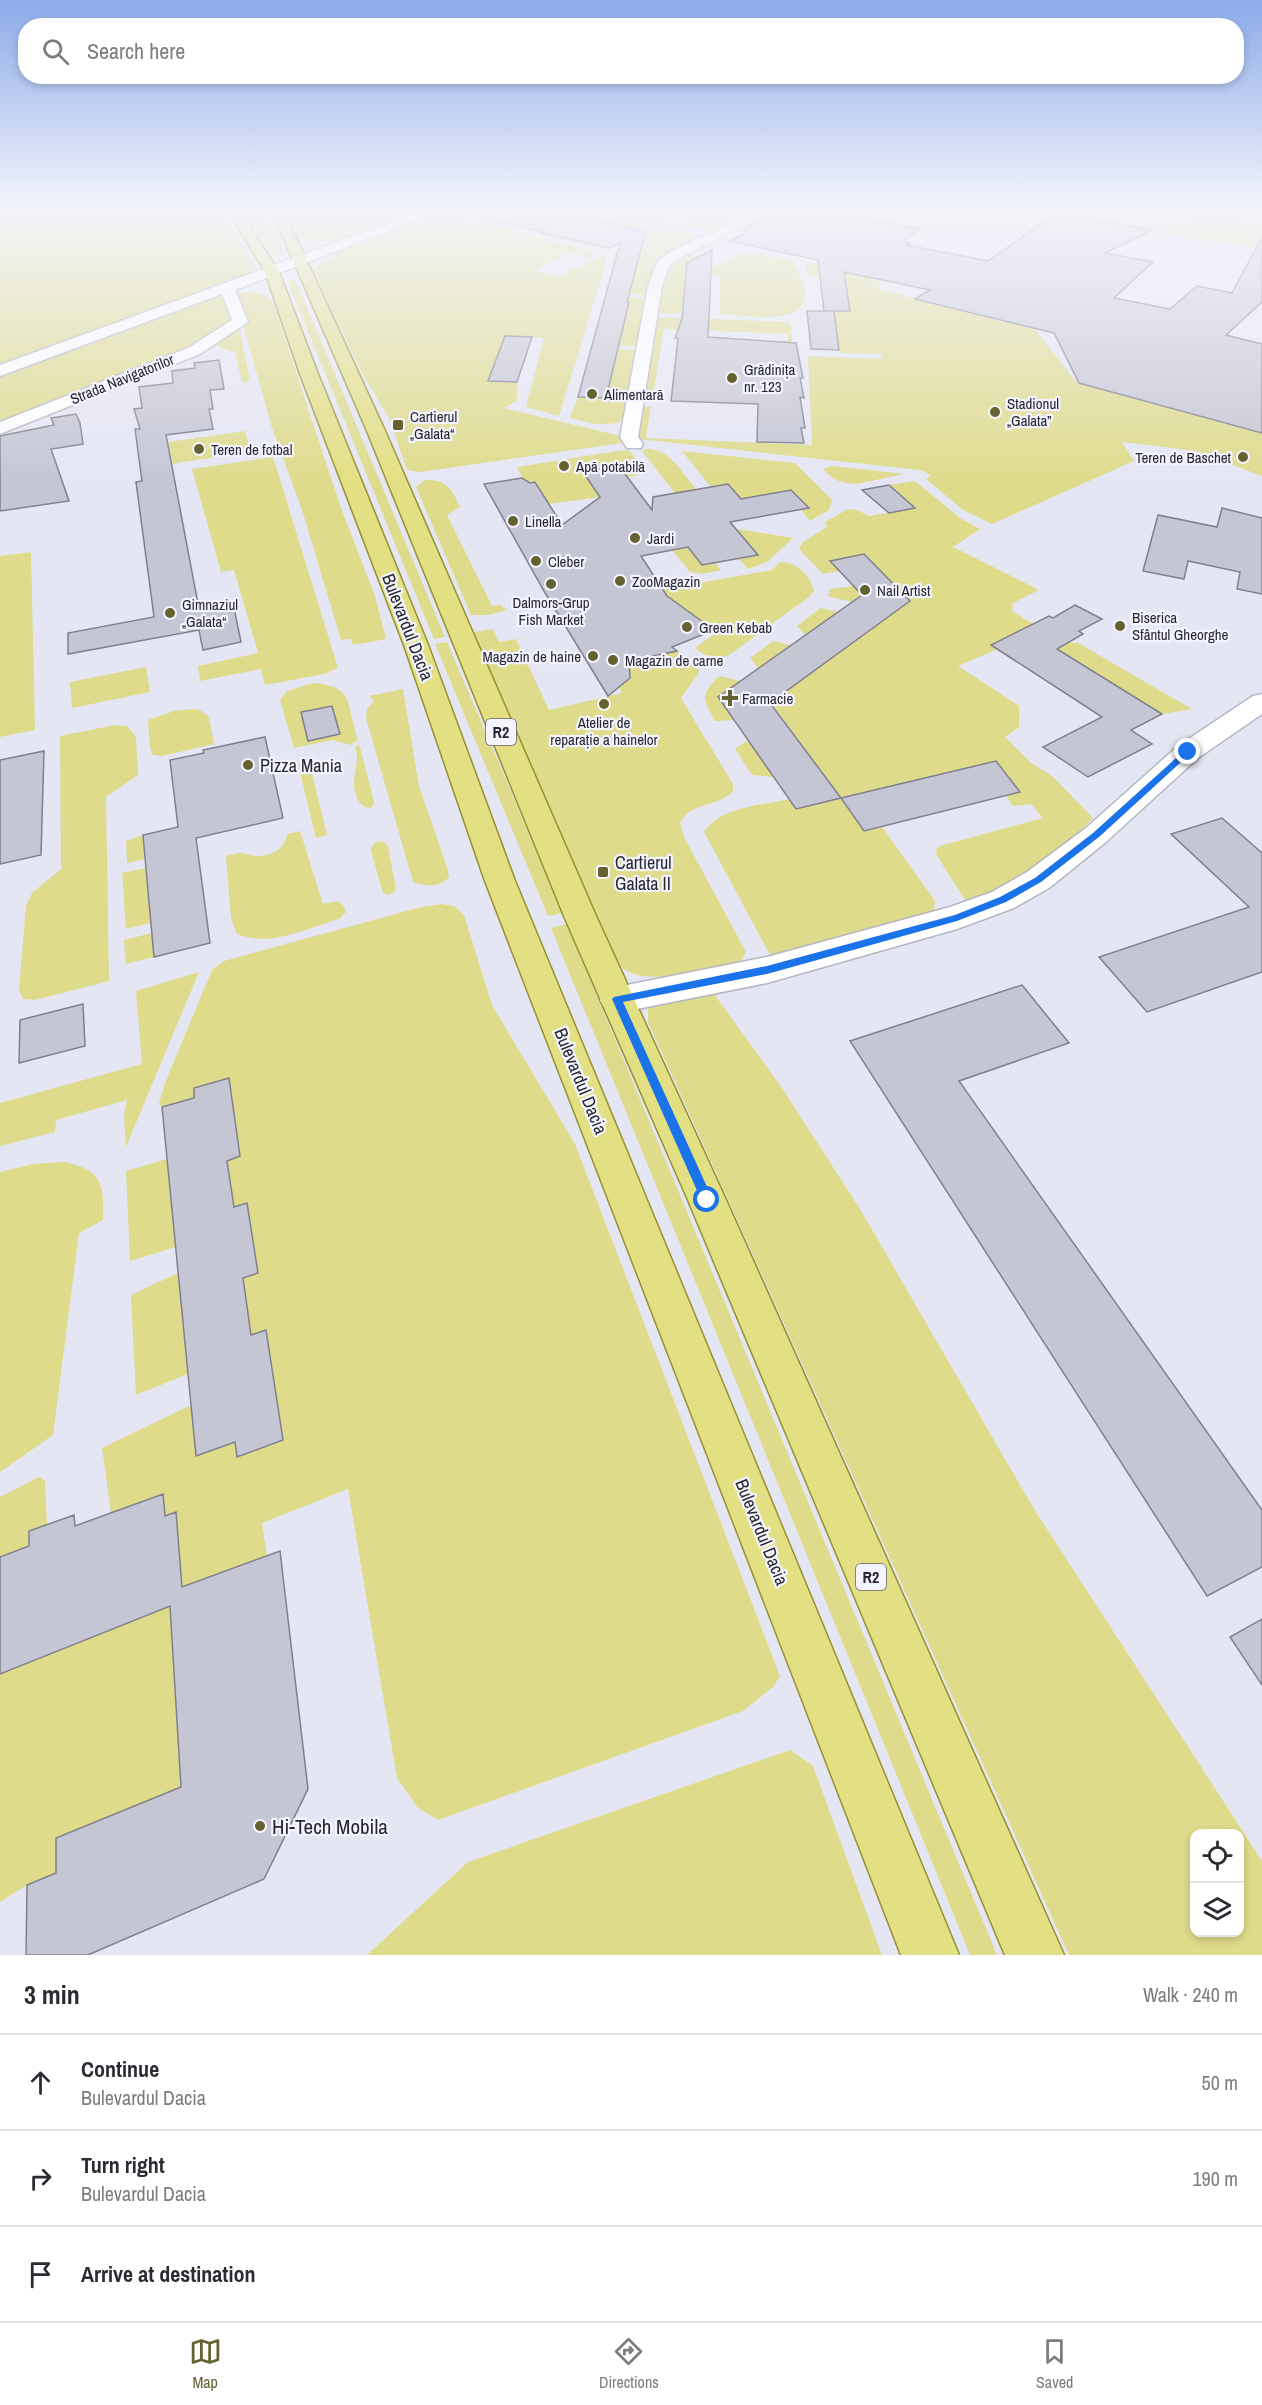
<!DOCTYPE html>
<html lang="en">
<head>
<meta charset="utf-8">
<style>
  body { margin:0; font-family:"Archivo Narrow",sans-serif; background:#f2f2f3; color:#2b2b33 }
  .controls { position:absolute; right:18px; bottom:18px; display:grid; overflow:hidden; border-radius:12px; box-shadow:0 3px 9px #0003 }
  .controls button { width:54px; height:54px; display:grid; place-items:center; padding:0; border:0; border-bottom:2px solid #e1e1e2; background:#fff; color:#2b2b33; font:30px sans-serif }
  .stop { position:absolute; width:18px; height:18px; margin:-14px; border:4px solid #1a73e8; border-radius:50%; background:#fff }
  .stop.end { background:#1a73e8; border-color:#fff; box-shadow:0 2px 6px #0008 }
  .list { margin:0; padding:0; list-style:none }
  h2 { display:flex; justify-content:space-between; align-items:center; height:78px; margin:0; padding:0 24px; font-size:26px }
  h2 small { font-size:20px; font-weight:400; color:#7c7c81 }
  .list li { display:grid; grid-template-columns:39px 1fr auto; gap:18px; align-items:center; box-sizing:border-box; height:96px; padding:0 24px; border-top:2px solid #e1e1e2 }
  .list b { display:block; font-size:22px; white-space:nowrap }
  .list p { margin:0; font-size:20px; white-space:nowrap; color:#7c7c81 }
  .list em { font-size:20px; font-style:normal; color:#7c7c81 }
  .icon { flex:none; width:33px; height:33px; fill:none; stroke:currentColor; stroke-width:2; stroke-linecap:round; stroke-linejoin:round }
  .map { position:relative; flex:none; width:1262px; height:1955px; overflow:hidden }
  .search { position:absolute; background:#fff; box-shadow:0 3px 9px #0003; left:18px; right:18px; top:18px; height:66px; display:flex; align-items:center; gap:15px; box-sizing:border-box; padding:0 21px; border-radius:24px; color:#7c7c81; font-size:22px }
  .sheet { height:366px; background:#fff }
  nav { display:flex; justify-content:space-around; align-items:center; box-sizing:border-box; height:84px; border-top:2px solid #e1e1e2; background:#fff; font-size:16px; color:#7c7c81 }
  nav a { display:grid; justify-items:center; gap:3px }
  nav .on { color:#64622e }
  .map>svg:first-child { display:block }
  .green { fill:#dedb8b; fill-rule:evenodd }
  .building { fill:#c5c6d4; stroke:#7f808c; stroke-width:1.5 }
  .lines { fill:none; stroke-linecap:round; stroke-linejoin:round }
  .minor-casing { stroke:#b5b6c4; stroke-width:3 }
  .major-casing { stroke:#96912f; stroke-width:3 }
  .minor { fill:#fff; fill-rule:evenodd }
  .major { fill:#e3df83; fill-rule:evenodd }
  .route { fill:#1a73e8 }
  .poi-dot { fill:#64622e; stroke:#f3f4ff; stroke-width:2 }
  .labels { text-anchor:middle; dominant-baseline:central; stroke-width:4.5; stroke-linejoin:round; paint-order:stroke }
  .far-poi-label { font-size:15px; fill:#27282d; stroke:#f3f4ff; text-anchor:start }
  .far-street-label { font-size:15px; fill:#27282d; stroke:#f3f4ff }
  .shield { fill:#f3f4ff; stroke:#64656c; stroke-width:1.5 }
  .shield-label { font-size:16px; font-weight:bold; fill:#27282d }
  .street-label { font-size:18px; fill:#27282d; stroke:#f3f4ff }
  .poi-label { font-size:18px; fill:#27282d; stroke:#f3f4ff; text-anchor:start }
  .near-poi-label { font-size:21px; fill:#27282d; stroke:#f3f4ff; text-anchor:start }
</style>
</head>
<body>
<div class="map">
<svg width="1262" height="1955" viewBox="0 0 1262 1955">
  <rect width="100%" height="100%" fill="#e5e6f4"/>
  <g class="green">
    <polygon points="0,209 220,209 255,266 250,273 223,285 0,365"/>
    <polygon points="245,209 265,209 284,254 275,256"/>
    <path d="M287 209H433C393 223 344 250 301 239Z"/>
    <polygon points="568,209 697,209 647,231 629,227 596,243 613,247 607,250 529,232 525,227"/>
    <polygon points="706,209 765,209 717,233 674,223"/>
    <polygon points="1203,211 1262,221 1262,249 1159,233"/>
    <polygon points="438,212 519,230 521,234 600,252 589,258 571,253 534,270 559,276 606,254 606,263 559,416 526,407 544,338 505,336 488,381 517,382 517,401 504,408 621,436 622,443 420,472 407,470 390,420 361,371 314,272 318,265 334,257 340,249"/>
    <polygon points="664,228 707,237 662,258 649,295 605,293 606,284 631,285 636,264 613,263 613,251"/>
    <path d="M744 252 792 260C834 330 764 317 720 314V275L686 274 683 310 709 311 708 314 658 313 667 265 685 253 701 256 710 268Z"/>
    <polygon points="807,262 839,268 882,283 877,289 1035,329 1076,382 1262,433 1262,476 1196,451 1122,442 1134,461 992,524 963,510 926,479 931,475 920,470 638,439 641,408 651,406 646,438 812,445 808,356 882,359 881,354 840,353 834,311 850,311 845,278 811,277 805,269"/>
    <polygon points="293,279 296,281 445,637 434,639 291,290 288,281"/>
    <polygon points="234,292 253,292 269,297 275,308 341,508 375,596 386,639 353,645 351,639 341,640 303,513 271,425"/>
    <polygon points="222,294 234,323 214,338 0,425 0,374"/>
    <polygon points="604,297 650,298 642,346 592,345 593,342 620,342 629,302 603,301"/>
    <polygon points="657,317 787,322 791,325 793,355 788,355 788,334 664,329 652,401 642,398"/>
    <polygon points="239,325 250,381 242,382 235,353 213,344"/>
    <path d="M591 348 640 350 628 418C610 429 589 423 570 418L578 397 606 398 616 351Z"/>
    <polygon points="245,431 251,452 150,467 147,445"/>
    <path d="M646 449C669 447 683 474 696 489L675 493 642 451Z"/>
    <polygon points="624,450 630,451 646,473 627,477 618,466 583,472 600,497 549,504 535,482 524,481 517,467"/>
    <polygon points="682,451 795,463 832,500 829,510 810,521 801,510 808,508 791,490 741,499 728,484 711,487"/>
    <polygon points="273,457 338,668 324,674 265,685 261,669 200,681 198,666 258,653 234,570 221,572 192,469"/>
    <path d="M832 466 896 473 904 474 856 484C840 483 833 480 823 469Z"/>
    <path d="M425 480C447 479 452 489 460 507L447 515 492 606 500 605 507 610 488 615H471L416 487Z"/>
    <path d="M915 481 960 518 980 529 953 547 1039 590 1013 603 1012 611 1063 642 1078 643 1192 709 1162 714 1026 629 991 644 998 649 958 666 1019 706V727L1005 737 1031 763 1052 776 1093 818C1080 831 1067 845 1053 858 1030 878 994 893 965 900L936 854 937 848 943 845 1043 818 1031 804 1013 806 1006 796 1020 792 996 761 841 798 864 831 882 827 935 901 934 911 929 916 778 957 769 953 704 832C722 806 759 806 789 799L796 809 840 798 771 702 902 607 899 590 865 554 831 561 839 571 823 574 799 549 803 542 827 527 825 522 848 509 857 510 869 516 915 508 889 485Z"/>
    <polygon points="731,528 793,538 767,562 748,569 739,559 757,555"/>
    <polygon points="688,547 702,565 715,563 721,570 703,574 690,572 672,550"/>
    <polygon points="31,552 35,730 0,737 0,556"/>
    <path d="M780 562C797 562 810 575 814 591L809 597 729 655C714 661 707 657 695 648L717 632 685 609 674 613 648 592 772 570Z"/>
    <polygon points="853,586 862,594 851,602 828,596 830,589"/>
    <polygon points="821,608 838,612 805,635 797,626"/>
    <path d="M493 629 499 642 516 639 549 710 622 693 608 666 677 651 700 671 681 698 733 784V791C718 808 691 801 680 823L684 837 746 952 741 962 736 965C706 970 642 989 619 965L478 648 474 632Z"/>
    <polygon points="773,641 791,645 758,668 750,658"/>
    <polygon points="447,642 563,913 548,916 435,644"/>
    <polygon points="146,667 150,692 72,708 70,682"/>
    <path d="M719 676 741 681 718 697 734 720 715 721C703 698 699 697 719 676Z"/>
    <path d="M313 683C356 686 346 706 358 739L351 745 332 740 294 748 280 700 287 691Z"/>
    <path d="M403 689 419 786 448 870 449 877C439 888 426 887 413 882L366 718 367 709 374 701 369 696Z"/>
    <polygon points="192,709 200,710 209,717 214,744 162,756 153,755 150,748 148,720 174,711"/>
    <polygon points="115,725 127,726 136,737 138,775 106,797 109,981 35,1000 23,999 19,990 26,906 32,893 61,869 60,736"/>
    <polygon points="748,740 773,777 752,775 735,749"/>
    <path d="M359 744 373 797 374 804 371 808 364 807C343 786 363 765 355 748Z"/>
    <polygon points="309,762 327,835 316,838 298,764"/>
    <path d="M300 831 323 904 337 901 344 906 346 912 339 919C308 928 269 948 237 934L231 918 226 856C230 855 236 853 240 853 245 853 250 855 255 856 270 857 285 850 287 834Z"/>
    <polygon points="143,835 145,859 127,863 126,841"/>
    <polygon points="382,841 388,846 396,890 389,895 383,893 371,851 371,847 376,842"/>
    <polygon points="146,868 151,923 126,929 122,873"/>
    <polygon points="442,904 454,906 464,915 492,1005 575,1144 780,1676 773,1687 743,1711 438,1820 417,1807 397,1778 348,1489 262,1523 267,1556 182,1587 176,1512 165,1516 163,1494 111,1513 102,1448 191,1405 235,1442 237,1457 283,1440 266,1330 251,1335 243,1278 258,1272 247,1203 234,1207 227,1161 240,1156 229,1079 194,1088 194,1098 162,1107 159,1103 165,1083 212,970 224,961 421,907"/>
    <polygon points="567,924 997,1955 970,1955 551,928"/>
    <polygon points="152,933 154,957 126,964 124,940"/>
    <polygon points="199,972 126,1147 124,1115 127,1100 56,1120 55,1132 0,1146 0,1103 142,1064 136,991"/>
    <path d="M711 990 780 1085 860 1209 1034 1509 1262 1861V1955H1069L648 1022V1007ZM1194 1834H1240V1932H1194Z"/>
    <polygon points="167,1159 176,1247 130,1261 126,1171"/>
    <path d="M65 1162C103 1170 104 1186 103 1220L79 1233 53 1435 0 1472V1172L33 1164Z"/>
    <polygon points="178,1273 188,1374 136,1395 131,1295"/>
    <polygon points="39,1477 45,1481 47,1525 29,1546 0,1557 0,1497"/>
    <polygon points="170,1592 181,1787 56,1873 27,1885 0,1902 0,1665 23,1664 156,1612"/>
    <polygon points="790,1750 813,1766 882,1955 367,1955 468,1862"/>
  </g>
  <g class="building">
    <polygon points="487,209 612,209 590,219 646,231 627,302 629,302 606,398 578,397 620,243 609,248 541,233 544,232 486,219"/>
    <polygon points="778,209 871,209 857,218 921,229 903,241 910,243 906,245 988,261 1057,213 1153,230 1105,253 1153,262 1114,298 1170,309 1197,286 1232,293 1262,237 1262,302 1226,335 1262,344 1262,433 1079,383 1054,333 915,299 930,290 844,272 850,311 824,311 818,260 730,241 744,234 745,228"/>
    <polygon points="712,250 708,337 796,343 803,378 800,378 804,398 800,397 805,428 801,428 804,443 757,442 758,404 671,401 678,338 675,338 682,319 687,263"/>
    <polygon points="807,311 834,311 839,350 811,349"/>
    <polygon points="505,336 532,337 517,382 488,381"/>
    <polygon points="219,360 224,389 210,390 213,409 209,409 213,429 166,435 199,609 233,603 241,642 203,650 199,630 68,654 68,633 154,617 136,482 142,481 135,429 140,429 134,409 142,408 139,387 173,383 172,371 195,368 194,363"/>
    <polygon points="76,414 80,423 83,444 51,449 69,501 0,511 0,436 54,425 51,418"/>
    <polygon points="619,466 652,510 653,497 728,484 741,499 791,490 809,508 730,522 758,555 702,565 688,547 641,556 667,596 714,630 672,647 677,651 629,661 630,678 608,696 544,591 484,484 522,478 530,483 535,482 562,525 600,497 583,472"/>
    <polygon points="889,485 915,508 889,513 862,490"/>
    <polygon points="1222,508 1262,518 1262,594 1237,589 1240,572 1188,561 1184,579 1143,571 1158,515 1217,527"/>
    <polygon points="864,554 910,601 770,703 841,798 796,809 718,697 862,595 830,561"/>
    <polygon points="1075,605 1102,619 1079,631 1083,634 1057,649 1162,714 1131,730 1152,744 1088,777 1043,747 1102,717 991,645 1049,616 1053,618"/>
    <polygon points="332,706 340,734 308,741 301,712"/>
    <polygon points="265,737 283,818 196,838 210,943 154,957 143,835 178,827 170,760 204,753 203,750"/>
    <polygon points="44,751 41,855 0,864 0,760"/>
    <polygon points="996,761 1020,792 864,831 841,798"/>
    <polygon points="1222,818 1262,853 1262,972 1147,1012 1099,957 1249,907 1171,834"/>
    <polygon points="1022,985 1069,1043 959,1081 1262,1510 1262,1567 1207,1596 850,1041"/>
    <polygon points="83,1004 85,1046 19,1063 20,1020"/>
    <polygon points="229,1078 240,1156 227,1161 234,1207 247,1203 258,1273 243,1278 251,1335 266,1330 283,1440 237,1457 235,1442 196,1456 162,1107 194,1098 194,1088"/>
    <polygon points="163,1494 165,1516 176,1512 182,1587 280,1551 308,1789 264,1879 88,1955 26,1955 27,1885 56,1873 56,1838 181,1787 170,1606 0,1674 0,1557 29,1546 29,1531 74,1515 75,1526"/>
    <polygon points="1262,1619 1262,1685 1230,1637"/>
  </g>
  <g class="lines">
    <g class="minor-casing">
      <g id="minor">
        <polygon points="428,209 446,209 235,290 248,322 200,354 0,434 0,422 188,348 232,320 222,294 0,376 0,365"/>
        <polygon points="759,209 776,209 682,257 669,266 662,286 638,437 643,444 641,448 627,448 620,437 648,286 658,261 672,251"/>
        <polygon points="1262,694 1262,714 1198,758 1106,842 1049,888 1014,908 957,929 767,983 617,1013 605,1009 600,1000 605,991 617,987 767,957 950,907 992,892 1027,872 1086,828 1178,746 1253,696"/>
      </g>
    </g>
    <g class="major-casing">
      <g id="major">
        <polygon points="227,209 239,209 279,272 318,374 428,645 515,881 959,1955 901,1955 485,881 404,645 300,374 265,272"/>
        <polygon points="271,209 283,209 385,431 596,916 726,1200 1064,1955 1005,1955 688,1200 564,916 367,431"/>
      </g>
    </g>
    <use href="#minor" class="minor"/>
    <use href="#major" class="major"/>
  </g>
  <linearGradient id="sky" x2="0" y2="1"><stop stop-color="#8aabe9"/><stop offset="0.43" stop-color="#f3f4fa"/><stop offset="1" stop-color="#f3f4fa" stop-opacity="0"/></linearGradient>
  <rect width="1262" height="483" fill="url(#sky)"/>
  <polygon class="route" points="1185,750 1192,752 1099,837 1041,882 1006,902 957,921 767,974 623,1002 713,1200 707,1205 703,1204 612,999 614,997 767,966 955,915 1000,897 1035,878 1093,833"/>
  <g class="poi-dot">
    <circle cx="732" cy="378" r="6"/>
    <circle cx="592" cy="394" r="6"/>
    <circle cx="995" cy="412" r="6"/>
    <rect x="392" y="419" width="12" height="12" rx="3"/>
    <circle cx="199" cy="449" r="6"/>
    <circle cx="1243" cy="457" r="6"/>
    <circle cx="564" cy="466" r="6"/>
    <circle cx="513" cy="521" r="6"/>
    <circle cx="635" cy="538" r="6"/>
    <circle cx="536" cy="561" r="6"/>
    <circle cx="620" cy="581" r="6"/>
    <circle cx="551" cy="584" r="6"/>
    <circle cx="865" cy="590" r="6"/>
    <circle cx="170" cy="613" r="6"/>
    <circle cx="1120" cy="626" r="6"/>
    <circle cx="687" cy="627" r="6"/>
    <circle cx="593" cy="656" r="6"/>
    <circle cx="613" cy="660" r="6"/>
    <path d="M727 689h6v6h6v6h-6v6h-6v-6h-6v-6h6z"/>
    <circle cx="604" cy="704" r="6"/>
    <circle cx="248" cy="765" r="6"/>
    <rect x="597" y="866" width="12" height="12" rx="3"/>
    <circle cx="260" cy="1826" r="6"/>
  </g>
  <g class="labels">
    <g class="far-poi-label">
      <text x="744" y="369">Grădinița<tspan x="744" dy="17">nr. 123</tspan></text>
      <text x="604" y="394">Alimentară</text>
      <text x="1007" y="403">Stadionul<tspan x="1007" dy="17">„Galata”</tspan></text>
      <text x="410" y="416">Cartierul<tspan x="410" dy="17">„Galata“</tspan></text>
      <text x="211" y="449">Teren de fotbal</text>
      <text x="1231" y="457" text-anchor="end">Teren de Baschet</text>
      <text x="576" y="466">Apă potabilă</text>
      <text x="525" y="521">Linella</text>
      <text x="647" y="538">Jardi</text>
      <text x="548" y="561">Cleber</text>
      <text x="632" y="581">ZooMagazin</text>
      <text x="877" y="590">Nail Artist</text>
      <text x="551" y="602" text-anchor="middle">Dalmors-Grup<tspan x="551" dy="17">Fish Market</tspan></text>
      <text x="182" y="604">Gimnaziul<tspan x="182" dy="17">„Galata“</tspan></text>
      <text x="1132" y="617">Biserica<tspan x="1132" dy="17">Sfântul Gheorghe</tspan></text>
      <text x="699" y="627">Green Kebab</text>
      <text x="581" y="656" text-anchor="end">Magazin de haine</text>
      <text x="625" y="660">Magazin de carne</text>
      <text x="742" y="698">Farmacie</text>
      <text x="604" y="722" text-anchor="middle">Atelier de<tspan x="604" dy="17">reparație a hainelor</tspan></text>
    </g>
    <g class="far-street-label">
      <text transform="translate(122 379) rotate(-22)">Strada Navigatorilor</text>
    </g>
    <g class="shield">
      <rect x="486" y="719" width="30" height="26" rx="4.5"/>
      <rect x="856" y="1564" width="30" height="26" rx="4.5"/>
    </g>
    <g class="shield-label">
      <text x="501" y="732">R2</text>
      <text x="871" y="1577">R2</text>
    </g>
    <g class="street-label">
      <text transform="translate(408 627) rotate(69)">Bulevardul Dacia</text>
      <text transform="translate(581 1081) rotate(68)">Bulevardul Dacia</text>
      <text transform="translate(762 1532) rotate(68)">Bulevardul Dacia</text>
    </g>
    <g class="poi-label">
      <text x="260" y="765">Pizza Mania</text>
      <text x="615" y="862">Cartierul<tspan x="615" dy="21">Galata II</tspan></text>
    </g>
    <g class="near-poi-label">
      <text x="272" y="1826">Hi-Tech Mobila</text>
    </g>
  </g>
</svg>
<div class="controls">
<button><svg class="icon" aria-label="locate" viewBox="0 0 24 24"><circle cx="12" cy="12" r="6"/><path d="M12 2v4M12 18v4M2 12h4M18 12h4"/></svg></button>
<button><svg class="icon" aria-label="layers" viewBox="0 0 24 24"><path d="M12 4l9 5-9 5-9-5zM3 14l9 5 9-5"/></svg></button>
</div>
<div class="stop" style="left:707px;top:1200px"></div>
<div class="stop end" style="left:1188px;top:752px"></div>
<div class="search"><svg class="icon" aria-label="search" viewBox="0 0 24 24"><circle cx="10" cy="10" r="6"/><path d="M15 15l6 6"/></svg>Search here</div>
</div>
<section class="sheet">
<h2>3 min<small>Walk · 240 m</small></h2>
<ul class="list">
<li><svg class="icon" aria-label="ahead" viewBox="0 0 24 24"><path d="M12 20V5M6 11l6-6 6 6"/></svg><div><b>Continue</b><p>Bulevardul Dacia</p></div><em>50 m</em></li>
<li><svg class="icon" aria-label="right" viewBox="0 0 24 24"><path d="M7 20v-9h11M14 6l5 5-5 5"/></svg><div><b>Turn right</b><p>Bulevardul Dacia</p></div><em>190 m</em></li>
<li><svg class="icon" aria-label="arrive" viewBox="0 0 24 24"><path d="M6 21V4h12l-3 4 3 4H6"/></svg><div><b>Arrive at destination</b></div></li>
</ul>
</section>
<nav>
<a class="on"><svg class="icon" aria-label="map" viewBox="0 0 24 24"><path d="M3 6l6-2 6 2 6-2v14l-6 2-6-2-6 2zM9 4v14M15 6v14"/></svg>Map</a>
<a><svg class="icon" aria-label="directions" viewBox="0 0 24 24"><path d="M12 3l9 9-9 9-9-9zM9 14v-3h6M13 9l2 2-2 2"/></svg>Directions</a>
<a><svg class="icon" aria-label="saved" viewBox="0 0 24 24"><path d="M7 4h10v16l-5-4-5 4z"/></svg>Saved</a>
</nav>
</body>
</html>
